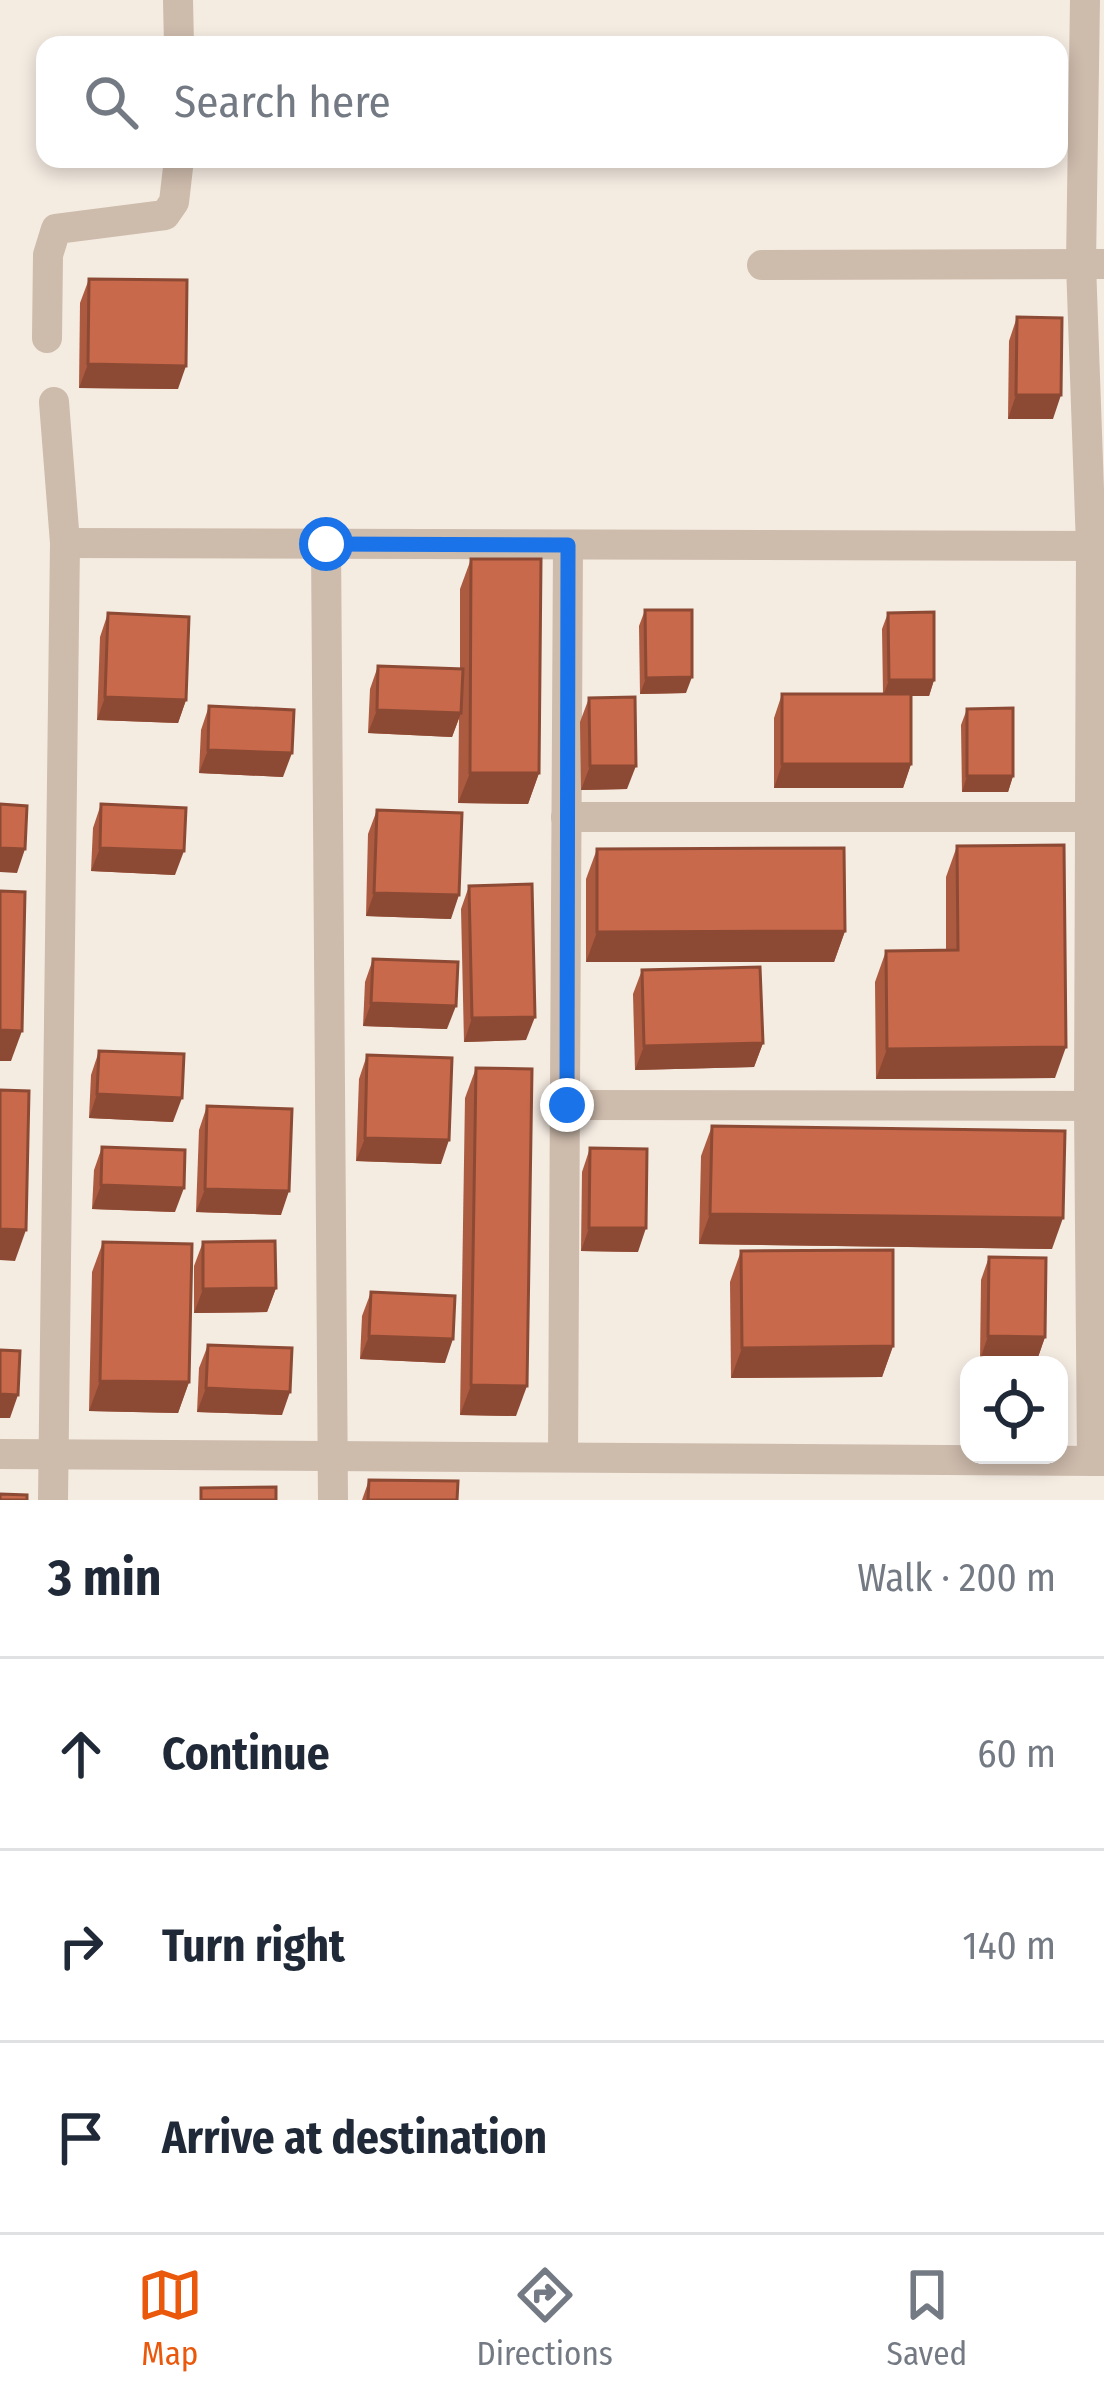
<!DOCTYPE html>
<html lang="en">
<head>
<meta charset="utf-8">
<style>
  body { margin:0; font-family:"Fira Sans Condensed",sans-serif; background:#f6f6f7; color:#1f2937 }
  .controls { position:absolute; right:36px; bottom:36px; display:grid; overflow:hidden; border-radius:24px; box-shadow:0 6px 18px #0003 }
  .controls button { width:108px; height:108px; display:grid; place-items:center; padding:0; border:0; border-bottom:3px solid #e0e1e3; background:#fff; color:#1f2937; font:60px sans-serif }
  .stop { position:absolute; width:36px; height:36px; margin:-27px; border:9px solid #1a73e8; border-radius:50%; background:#fff }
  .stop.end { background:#1a73e8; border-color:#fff; box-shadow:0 3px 12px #0008 }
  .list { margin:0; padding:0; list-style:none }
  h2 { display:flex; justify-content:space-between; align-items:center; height:156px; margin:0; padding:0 48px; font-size:51px }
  h2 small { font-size:39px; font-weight:400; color:#747a83 }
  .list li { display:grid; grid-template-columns:78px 1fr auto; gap:36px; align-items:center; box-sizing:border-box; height:192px; padding:0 48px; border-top:3px solid #e0e1e3 }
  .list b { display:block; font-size:45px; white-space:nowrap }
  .list em { font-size:39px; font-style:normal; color:#747a83 }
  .icon { flex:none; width:66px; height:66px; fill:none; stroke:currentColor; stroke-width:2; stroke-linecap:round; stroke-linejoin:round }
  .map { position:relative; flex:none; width:1104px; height:1500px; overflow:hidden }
  .search { position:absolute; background:#fff; box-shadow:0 6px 18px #0003; left:36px; right:36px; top:36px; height:132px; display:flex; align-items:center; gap:30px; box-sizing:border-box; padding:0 42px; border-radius:24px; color:#747a83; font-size:45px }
  .sheet { height:732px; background:#fff }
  nav { display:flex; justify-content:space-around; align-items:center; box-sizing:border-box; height:168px; border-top:3px solid #e0e1e3; background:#fff; font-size:33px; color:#747a83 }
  nav a { display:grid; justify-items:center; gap:6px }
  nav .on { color:#ea580c }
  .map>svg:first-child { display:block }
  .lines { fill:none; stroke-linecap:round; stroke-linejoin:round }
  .minor { stroke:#cdbbac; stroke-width:30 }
  .wall { fill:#ac5a40 }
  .shaded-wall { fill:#8c4a34 }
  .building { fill:#c8694b; stroke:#8c4a34; stroke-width:3 }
  .route { stroke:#1a73e8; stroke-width:15 }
</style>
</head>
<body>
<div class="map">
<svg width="1104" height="1500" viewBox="0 0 1104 1500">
  <rect width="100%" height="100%" fill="#f4ebe1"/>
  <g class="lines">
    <g class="minor">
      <polyline points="178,0 179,45"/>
      <polyline points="1085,0 1081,264 1091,546 1089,1106 1092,1461"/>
      <polyline points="762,265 1104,264"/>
      <polyline points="47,338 48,255 56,229 165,215 174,202 179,159"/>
      <polyline points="65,543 1104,546"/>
      <polyline points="326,544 333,1500"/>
      <polyline points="566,817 1104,817"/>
      <polyline points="567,1105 1104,1106"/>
      <polyline points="0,1454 1104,1461"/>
      <polyline points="563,1457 568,545"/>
      <polyline points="53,1500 65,543 54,402"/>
    </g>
  </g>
  <g class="wall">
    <polygon points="89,279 178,389 79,388 80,303"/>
    <polygon points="1017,317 1053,419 1008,419 1009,341"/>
    <polygon points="471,559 539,773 528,804 458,803 459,718 452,737 368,733 370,689 378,666 460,669 460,589"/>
    <polygon points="645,610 686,693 640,694 639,626"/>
    <polygon points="108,613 186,700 178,723 97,720 100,637"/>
    <polygon points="888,613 934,680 929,696 911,696 911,764 903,788 774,788 774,718 782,694 883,694 882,629"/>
    <polygon points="589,698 627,789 581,790 580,722"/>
    <polygon points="209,706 283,777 199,773 201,730"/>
    <polygon points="967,709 1013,776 1008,792 962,792 961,725"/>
    <polygon points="101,804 175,875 91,871 93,828"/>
    <polygon points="377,810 451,919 366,916 368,834"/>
    <polygon points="957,846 1055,1078 876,1079 875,982 886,951 946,950 946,877"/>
    <polygon points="597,849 845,931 834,962 586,962 586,879"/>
    <polygon points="469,886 526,1040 464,1042 461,909"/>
    <polygon points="373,959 447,1029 363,1026 365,982"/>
    <polygon points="642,970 763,1043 754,1067 635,1070 633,994"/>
    <polygon points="99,1051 173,1122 89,1118 91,1075"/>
    <polygon points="367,1055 441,1164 356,1161 359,1079"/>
    <polygon points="476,1068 516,1416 460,1415 465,1098"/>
    <polygon points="207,1106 281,1215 196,1212 199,1130"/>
    <polygon points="712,1126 1052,1249 699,1244 701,1156"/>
    <polygon points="102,1147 175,1212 92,1209 94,1170"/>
    <polygon points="590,1148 638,1252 581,1251 582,1172"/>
    <polygon points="103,1242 189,1382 178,1413 89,1411 92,1272"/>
    <polygon points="203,1242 276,1288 267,1312 194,1313 194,1266"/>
    <polygon points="741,1251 893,1346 882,1377 731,1378 730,1282"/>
    <polygon points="989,1257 1045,1337 1037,1360 980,1360 981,1280"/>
    <polygon points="371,1292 445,1363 360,1359 362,1316"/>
    <polygon points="208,1345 282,1415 197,1412 199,1368"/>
    <polygon points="369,1480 457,1500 362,1500"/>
  </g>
  <g class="shaded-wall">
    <polygon points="88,364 186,366 178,389 79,388"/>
    <polygon points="1016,395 1061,395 1053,419 1008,419"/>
    <polygon points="692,677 686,693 640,694 646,678"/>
    <polygon points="889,680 934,680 929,696 883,696"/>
    <polygon points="105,697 186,700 178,723 97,720"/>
    <polygon points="377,710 461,713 452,737 368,733"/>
    <polygon points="208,750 292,753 283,777 199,773"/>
    <polygon points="782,764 911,764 903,788 774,788"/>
    <polygon points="590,766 636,766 627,789 581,790"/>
    <polygon points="470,773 539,773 528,804 458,803"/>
    <polygon points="967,776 1013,776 1008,792 962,792"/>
    <polygon points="0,848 25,849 17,873 0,872"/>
    <polygon points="100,848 184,851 175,875 91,871"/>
    <polygon points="374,893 459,895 451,919 366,916"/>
    <polygon points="845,931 834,962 586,962 597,932"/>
    <polygon points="371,1003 456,1006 447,1029 363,1026"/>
    <polygon points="535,1017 526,1040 464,1042 472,1018"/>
    <polygon points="0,1030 22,1031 11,1061 0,1061"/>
    <polygon points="763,1043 754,1067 635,1070 644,1046"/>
    <polygon points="1066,1047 1055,1078 876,1079 887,1049"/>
    <polygon points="97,1094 182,1098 173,1122 89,1118"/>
    <polygon points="365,1138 449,1140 441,1164 356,1161"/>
    <polygon points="101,1185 184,1188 175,1212 92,1209"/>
    <polygon points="205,1189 289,1191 281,1215 196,1212"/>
    <polygon points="710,1214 1063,1218 1052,1249 699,1244"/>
    <polygon points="589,1228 646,1228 638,1252 581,1251"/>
    <polygon points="0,1229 26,1230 15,1261 0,1260"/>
    <polygon points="276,1288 267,1312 194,1313 203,1289"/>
    <polygon points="369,1336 453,1339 445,1363 360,1359"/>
    <polygon points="988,1336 1045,1337 1037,1360 980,1360"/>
    <polygon points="893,1346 882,1377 731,1378 742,1348"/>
    <polygon points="100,1381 189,1382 178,1413 89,1411"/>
    <polygon points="471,1385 527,1386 516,1416 460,1415"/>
    <polygon points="206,1388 290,1392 282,1415 197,1412"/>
    <polygon points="0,1394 18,1395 10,1418 0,1418"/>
  </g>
  <g class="building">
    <polygon points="89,279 187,280 186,366 88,364"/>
    <polygon points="1017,317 1062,318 1061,395 1016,395"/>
    <polygon points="471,559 541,559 539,773 470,773"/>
    <polygon points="645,610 692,610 692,677 646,678"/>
    <polygon points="934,612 934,680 889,680 888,613"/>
    <polygon points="108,613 189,617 186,700 105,697"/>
    <polygon points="378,666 463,669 461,713 377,710"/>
    <rect x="782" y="694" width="129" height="70"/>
    <polygon points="635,697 636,766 590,766 589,698"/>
    <polygon points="209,706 294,710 292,753 208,750"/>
    <polygon points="1013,708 1013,776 967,776 967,709"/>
    <polygon points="0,804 27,806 25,849 0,848"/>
    <polygon points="101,804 186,808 184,851 100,848"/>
    <polygon points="377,810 462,813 459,895 374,893"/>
    <polygon points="1064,845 1066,1047 887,1049 886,951 958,950 957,846"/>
    <polygon points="844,848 845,931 597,932 597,849"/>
    <polygon points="532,884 535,1017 472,1018 469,886"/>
    <polygon points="0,891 25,892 22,1031 0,1030"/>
    <polygon points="373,959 458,962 456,1006 371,1003"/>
    <polygon points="760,967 763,1043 644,1046 642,970"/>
    <polygon points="99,1051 184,1054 182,1098 97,1094"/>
    <polygon points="367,1055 452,1058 449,1140 365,1138"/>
    <polygon points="476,1068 532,1069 527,1386 471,1385"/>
    <polygon points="0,1090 29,1091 26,1230 0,1229"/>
    <polygon points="207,1106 292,1109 289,1191 205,1189"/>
    <polygon points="712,1126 1065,1131 1063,1218 710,1214"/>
    <polygon points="102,1147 185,1150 184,1188 101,1185"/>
    <polygon points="590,1148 647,1149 646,1228 589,1228"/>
    <polygon points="275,1241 276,1288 203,1289 203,1242"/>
    <polygon points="103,1242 192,1244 189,1382 100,1381"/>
    <polygon points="893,1250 893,1346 742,1348 741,1251"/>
    <polygon points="989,1257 1046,1258 1045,1337 988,1336"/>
    <polygon points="371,1292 455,1296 453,1339 369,1336"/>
    <polygon points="208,1345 292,1348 290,1392 206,1388"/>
    <polygon points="0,1350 20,1351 18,1395 0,1394"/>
    <polygon points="369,1480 458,1481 457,1500 368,1500"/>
    <polygon points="276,1487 276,1500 201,1500 201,1488"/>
    <polygon points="0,1494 27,1495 27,1500 0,1500"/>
  </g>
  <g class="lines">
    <polyline class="route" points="326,544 568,545 567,1105"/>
  </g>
</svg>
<div class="controls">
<button><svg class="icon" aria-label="locate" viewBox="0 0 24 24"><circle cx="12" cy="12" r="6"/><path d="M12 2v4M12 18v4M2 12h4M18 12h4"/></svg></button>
</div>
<div class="stop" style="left:326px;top:544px"></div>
<div class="stop end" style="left:567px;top:1105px"></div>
<div class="search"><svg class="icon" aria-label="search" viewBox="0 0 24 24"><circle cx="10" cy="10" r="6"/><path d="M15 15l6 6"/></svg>Search here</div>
</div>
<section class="sheet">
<h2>3 min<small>Walk · 200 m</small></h2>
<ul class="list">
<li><svg class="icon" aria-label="ahead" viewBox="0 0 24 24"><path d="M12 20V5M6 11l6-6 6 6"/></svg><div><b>Continue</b></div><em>60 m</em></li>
<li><svg class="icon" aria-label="right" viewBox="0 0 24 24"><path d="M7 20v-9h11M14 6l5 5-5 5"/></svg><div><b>Turn right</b></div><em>140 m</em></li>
<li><svg class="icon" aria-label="arrive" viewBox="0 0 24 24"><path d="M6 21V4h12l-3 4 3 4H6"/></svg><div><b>Arrive at destination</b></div></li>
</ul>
</section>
<nav>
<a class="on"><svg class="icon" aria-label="map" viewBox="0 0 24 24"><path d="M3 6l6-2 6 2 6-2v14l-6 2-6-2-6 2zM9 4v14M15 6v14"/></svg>Map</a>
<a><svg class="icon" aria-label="directions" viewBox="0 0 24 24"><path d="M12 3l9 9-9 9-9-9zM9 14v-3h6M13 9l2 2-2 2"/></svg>Directions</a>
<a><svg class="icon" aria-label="saved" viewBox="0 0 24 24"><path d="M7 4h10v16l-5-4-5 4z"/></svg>Saved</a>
</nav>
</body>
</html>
